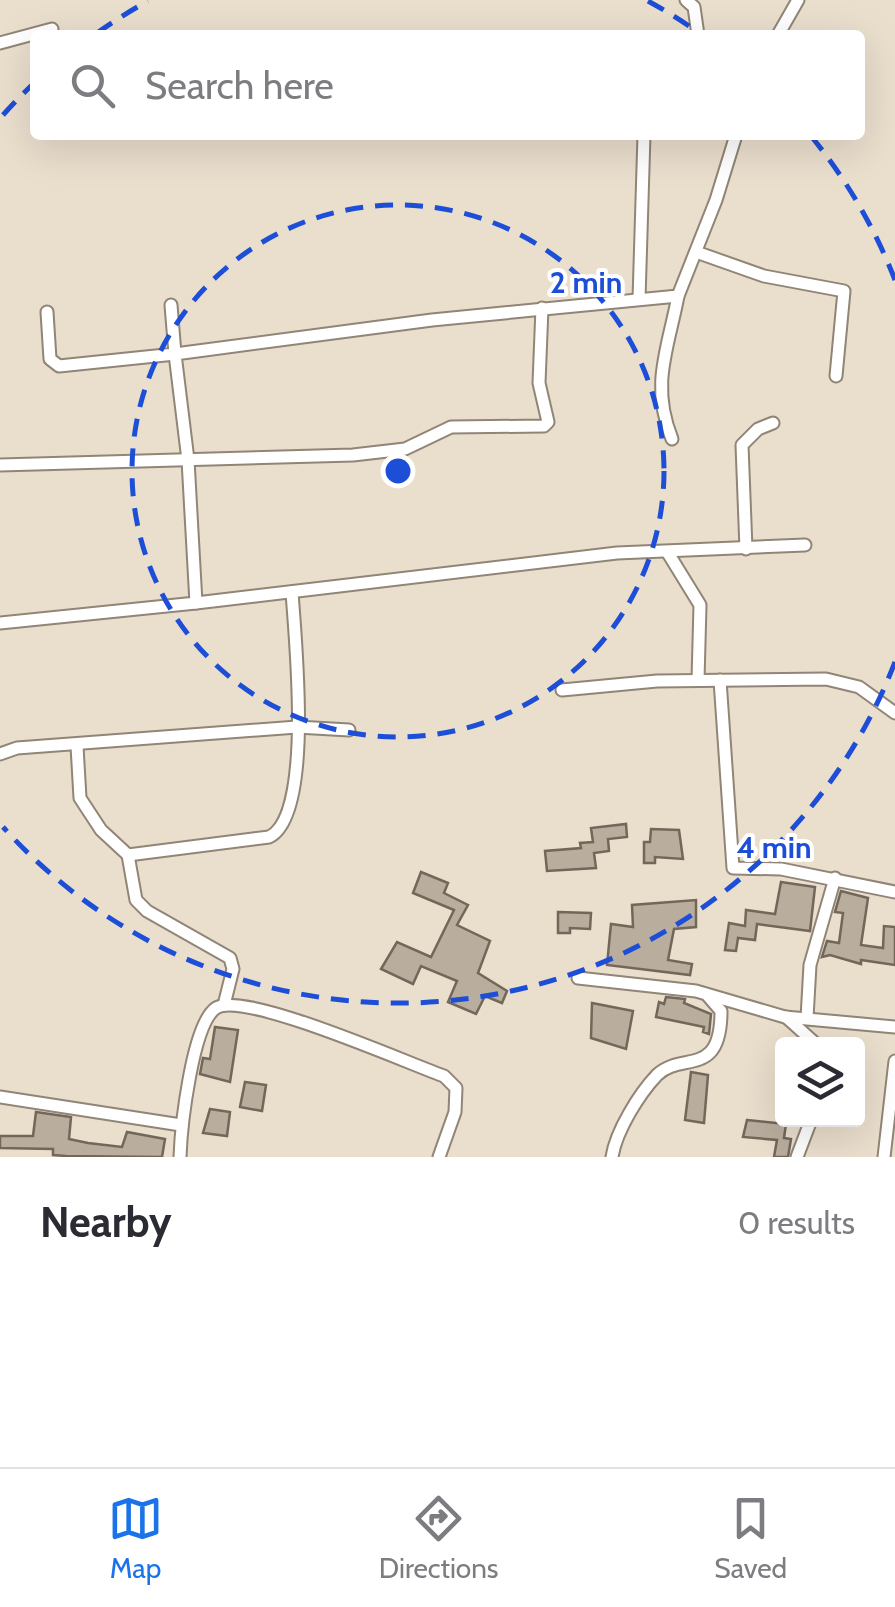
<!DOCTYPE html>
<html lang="en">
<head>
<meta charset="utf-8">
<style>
  body { margin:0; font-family:Cabin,sans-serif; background:#f7f7f7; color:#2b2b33 }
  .controls { position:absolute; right:30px; bottom:30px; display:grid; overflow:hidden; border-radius:10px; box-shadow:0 10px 40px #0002 }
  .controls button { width:90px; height:90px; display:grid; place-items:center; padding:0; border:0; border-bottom:2px solid #e1e1e2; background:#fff; color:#2b2b33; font:50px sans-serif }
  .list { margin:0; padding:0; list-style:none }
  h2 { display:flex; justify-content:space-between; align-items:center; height:130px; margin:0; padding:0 40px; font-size:42px }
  h2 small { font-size:32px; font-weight:400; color:#7c7c81 }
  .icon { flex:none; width:55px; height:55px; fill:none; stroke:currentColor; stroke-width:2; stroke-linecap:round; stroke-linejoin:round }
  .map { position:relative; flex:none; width:895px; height:1157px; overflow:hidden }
  .search { position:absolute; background:#fff; box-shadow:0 10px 40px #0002; left:30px; right:30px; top:30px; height:110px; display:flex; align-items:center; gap:25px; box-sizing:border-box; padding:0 35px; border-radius:10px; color:#7c7c81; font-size:38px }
  .sheet { height:310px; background:#fff }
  nav { display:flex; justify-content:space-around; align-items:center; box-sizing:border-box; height:140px; border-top:2px solid #e1e1e2; background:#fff; font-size:28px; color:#7c7c81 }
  nav a { display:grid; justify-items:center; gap:5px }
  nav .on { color:#1a73e8 }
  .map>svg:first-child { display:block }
  .building { fill:#b9ae9e; stroke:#726759; stroke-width:2.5 }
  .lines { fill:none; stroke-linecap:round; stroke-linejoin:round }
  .minor-casing { stroke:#908576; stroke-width:15 }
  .minor { stroke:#fff; stroke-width:11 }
  .ring { fill:none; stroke:#1d4ed8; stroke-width:5; stroke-dasharray:18 12 }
  .centre { fill:#1d4ed8; stroke:#fff; stroke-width:5 }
  .ring-label { font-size:30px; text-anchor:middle; font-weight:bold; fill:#1d4ed8; stroke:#fff; stroke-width:8; stroke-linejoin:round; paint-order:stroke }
</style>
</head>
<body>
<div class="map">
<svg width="895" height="1157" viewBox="0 0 895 1157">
  <rect width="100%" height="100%" fill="#eadecd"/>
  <g class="building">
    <polygon points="626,824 627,837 608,839 609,851 594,853 596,868 547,871 545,851 581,848 580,843 593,842 591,828"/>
    <polygon points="651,829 679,830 683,859 655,857 655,863 644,863 644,842 650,842"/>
    <polygon points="421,872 448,883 444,893 468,905 457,925 490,941 478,973 507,991 502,1003 485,996 476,1014 448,1002 457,981 421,966 413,984 381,969 397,942 431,957 454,910 413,893"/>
    <polygon points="781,882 815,887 810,931 757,924 755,940 738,938 736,951 725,950 729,923 745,926 746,910 775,914"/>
    <polygon points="841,891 868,898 861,945 883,948 884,926 895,927 895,965 861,960 861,964 830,955 822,957 827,941 839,943 843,913 835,912"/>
    <polygon points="696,900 696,927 674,929 668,960 692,964 690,975 607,965 611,924 633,927 632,905"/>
    <polygon points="558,912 591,913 590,929 570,928 570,933 558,933"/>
    <polygon points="666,997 685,999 684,1003 711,1014 709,1034 703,1032 704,1027 656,1017 659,1002 664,1004"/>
    <polygon points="592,1003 633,1011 626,1049 591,1038"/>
    <polygon points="215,1027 238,1030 230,1082 200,1074 203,1058 210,1059"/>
    <polygon points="691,1072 708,1075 704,1123 685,1120"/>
    <polygon points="245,1082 266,1085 262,1111 240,1107"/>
    <polygon points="210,1109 230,1112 227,1136 203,1133"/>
    <polygon points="36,1112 71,1117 69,1139 88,1143 122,1147 127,1132 165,1139 162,1157 66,1156 53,1155 53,1149 0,1148 0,1136 33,1136"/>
    <polygon points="747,1120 786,1124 784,1138 791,1139 788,1157 774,1157 777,1140 743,1137"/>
  </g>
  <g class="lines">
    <g class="minor-casing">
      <g id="minor">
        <polyline points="686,0 694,7 698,35"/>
        <polyline points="778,35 798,0"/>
        <polyline points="0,43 52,29"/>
        <polyline points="696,252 764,276 844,291 836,376"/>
        <polyline points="639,299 644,135"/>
        <polyline points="47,312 50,359 59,366 175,354 171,305"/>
        <path d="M672 439C650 385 668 349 678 296"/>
        <polyline points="0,465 353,455 405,449 451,427 544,426 548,422 539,383 542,308"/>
        <polyline points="746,549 742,445 758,429 773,423"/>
        <polyline points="668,553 700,605 698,680"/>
        <polyline points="196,603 617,553 805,545"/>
        <polyline points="0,623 196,603 188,460 175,354 432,320 678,296 716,200 736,135"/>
        <polyline points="720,680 733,868 781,869 895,892"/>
        <polyline points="562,690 657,681 826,679 859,687 895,713"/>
        <polyline points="77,746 80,798 101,830 128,855 136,900 147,911 230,958 233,969 224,1005"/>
        <polyline points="0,754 17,748 297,727 349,730"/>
        <path d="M128 855 269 837C314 816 295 639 292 592"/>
        <polyline points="578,978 696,991 785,1017 895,1027"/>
        <polyline points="786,1017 816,1044"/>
        <polyline points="807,1018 810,965 835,878"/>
        <polyline points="0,1097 181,1125"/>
        <path d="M180 1157C181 1128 192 1024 216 1008 243 990 407 1063 444 1076L456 1088 455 1112 439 1157"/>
        <path d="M612 1157C616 1131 639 1094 657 1075 682 1051 721 1079 721 1011L708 996"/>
        <polyline points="797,1157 811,1120"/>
        <polyline points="884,1157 895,1061"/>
      </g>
    </g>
    <use href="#minor" class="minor"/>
  </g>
  <g class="ring">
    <circle cx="398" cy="471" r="266"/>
    <path d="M895 662A532 532 0 0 1 3 827M3 115A532 532 0 0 1 32 85M97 33A532 532 0 0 1 148 1M648 1A532 532 0 0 1 699 33M811 136A532 532 0 0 1 895 280"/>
  </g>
  <circle cx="398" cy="471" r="15" class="centre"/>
  <g class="ring-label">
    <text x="586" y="293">2 min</text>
    <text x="774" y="858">4 min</text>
  </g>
</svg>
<div class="controls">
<button><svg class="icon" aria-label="layers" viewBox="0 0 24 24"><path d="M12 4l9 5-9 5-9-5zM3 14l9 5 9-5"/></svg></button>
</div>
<div class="search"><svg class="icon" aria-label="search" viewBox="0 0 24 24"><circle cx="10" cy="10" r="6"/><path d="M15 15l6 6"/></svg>Search here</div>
</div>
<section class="sheet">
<h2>Nearby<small>0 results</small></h2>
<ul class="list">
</ul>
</section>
<nav>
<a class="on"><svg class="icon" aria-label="map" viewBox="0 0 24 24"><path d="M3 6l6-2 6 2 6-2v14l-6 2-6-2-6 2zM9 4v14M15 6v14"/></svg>Map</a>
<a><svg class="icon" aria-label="directions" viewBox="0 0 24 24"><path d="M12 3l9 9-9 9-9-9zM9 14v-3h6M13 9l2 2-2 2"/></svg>Directions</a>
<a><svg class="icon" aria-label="saved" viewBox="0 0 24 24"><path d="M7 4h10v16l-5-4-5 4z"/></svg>Saved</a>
</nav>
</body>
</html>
